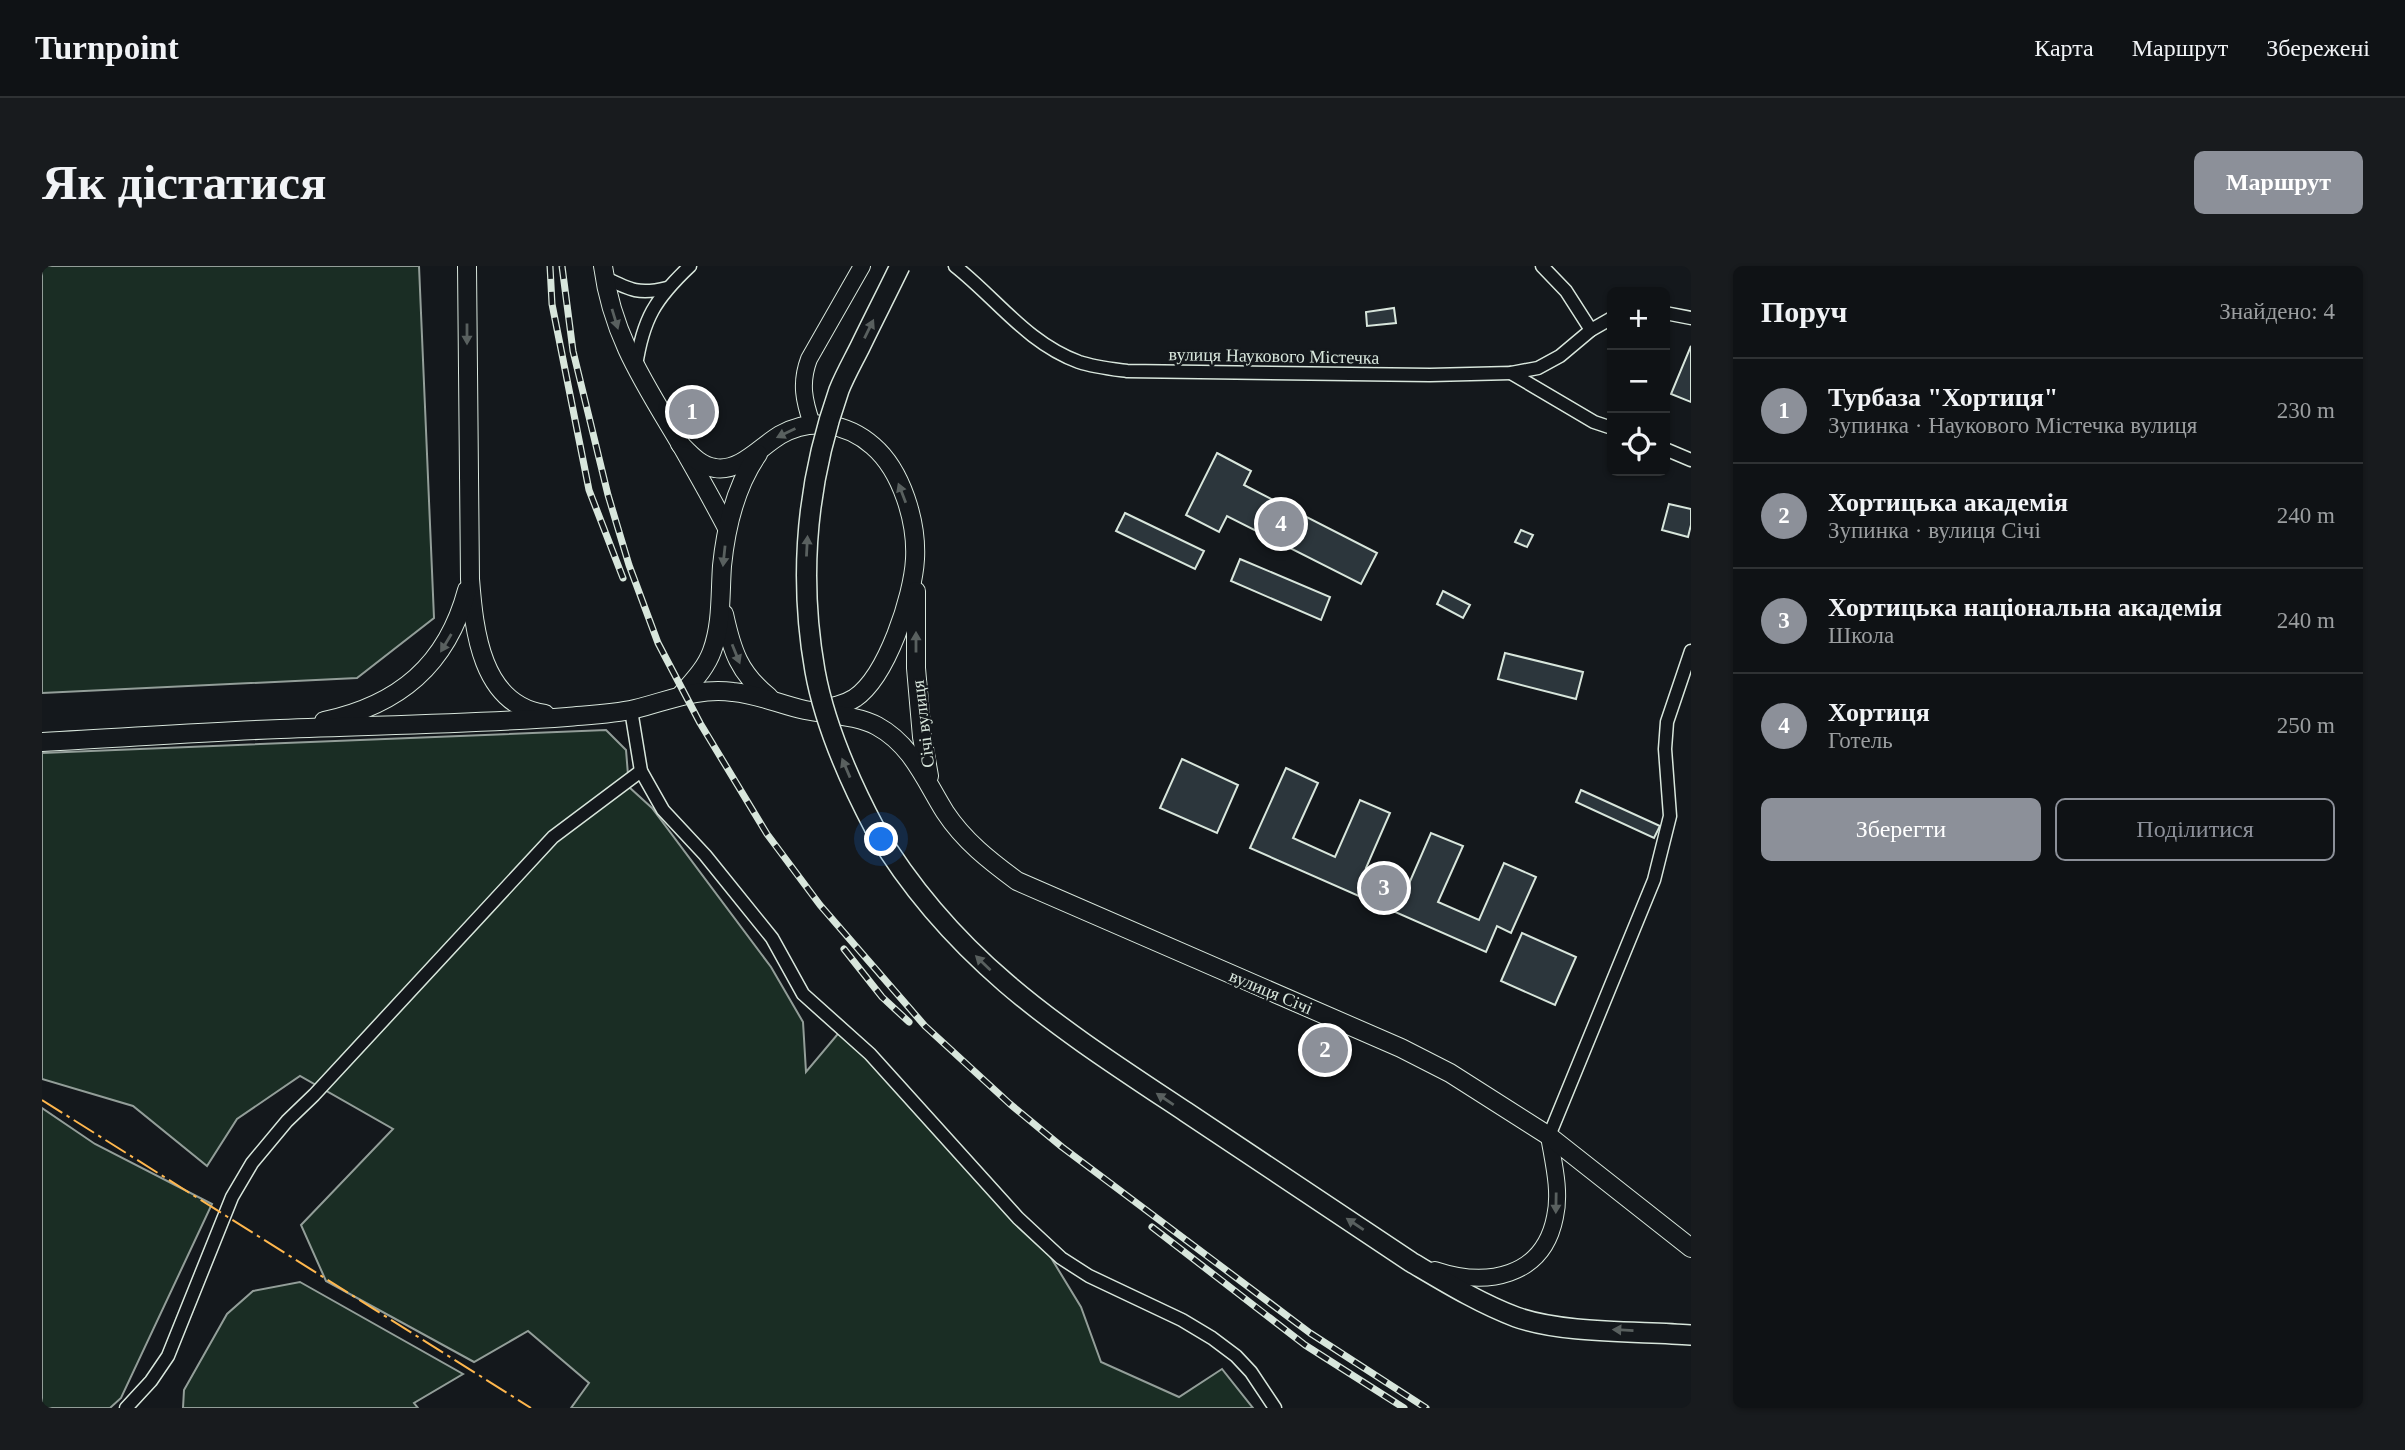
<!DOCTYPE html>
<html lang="uk">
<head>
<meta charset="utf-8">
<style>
  body { margin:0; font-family:"Times New Roman",serif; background:#181b1e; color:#f1f3f6 }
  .controls { position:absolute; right:21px; top:21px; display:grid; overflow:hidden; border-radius:10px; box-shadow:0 2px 5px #0004 }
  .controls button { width:63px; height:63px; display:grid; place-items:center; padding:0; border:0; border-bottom:2px solid #2f3234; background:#0f1215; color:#f1f3f6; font:35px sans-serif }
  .you { position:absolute; left:840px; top:574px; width:24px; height:24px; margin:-18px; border:5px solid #fff; border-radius:50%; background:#1a73e8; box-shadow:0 0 0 10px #1a73e833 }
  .badge { display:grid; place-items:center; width:46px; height:46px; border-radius:50%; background:#8c9099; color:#fff; font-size:23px; font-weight:700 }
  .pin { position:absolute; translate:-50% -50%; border:4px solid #fff; box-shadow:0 2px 7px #0006 }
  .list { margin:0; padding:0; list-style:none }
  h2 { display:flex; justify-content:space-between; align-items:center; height:91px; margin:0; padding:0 28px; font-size:30px }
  h2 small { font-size:23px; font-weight:400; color:#9b9ea0 }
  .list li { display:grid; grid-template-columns:46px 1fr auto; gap:21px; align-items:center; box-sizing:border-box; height:105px; padding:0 28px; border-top:2px solid #2f3234 }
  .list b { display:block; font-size:26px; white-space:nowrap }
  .list p { margin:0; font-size:23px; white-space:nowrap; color:#9b9ea0 }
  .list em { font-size:23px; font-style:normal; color:#9b9ea0 }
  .actions { display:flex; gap:14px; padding:21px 28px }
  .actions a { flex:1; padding:16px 0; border:2px solid #8c9099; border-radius:10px; text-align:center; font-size:24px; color:#8c9099 }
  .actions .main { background:#8c9099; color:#fff }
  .icon { flex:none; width:38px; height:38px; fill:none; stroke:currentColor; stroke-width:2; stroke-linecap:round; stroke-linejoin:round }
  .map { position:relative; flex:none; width:1649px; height:1142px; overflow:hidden; border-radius:10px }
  header { display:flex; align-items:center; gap:42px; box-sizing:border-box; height:98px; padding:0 35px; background:#0f1215; border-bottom:2px solid #2f3234 }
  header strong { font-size:33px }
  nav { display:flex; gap:38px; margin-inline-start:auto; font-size:24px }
  .intro { display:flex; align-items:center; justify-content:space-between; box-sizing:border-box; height:168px; padding:0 42px }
  h1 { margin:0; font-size:49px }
  .button { padding:18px 32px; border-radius:10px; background:#8c9099; color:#fff; font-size:24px; font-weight:700 }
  main { display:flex; gap:42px; padding:0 42px }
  aside { flex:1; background:#0f1215; border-radius:10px; box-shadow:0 2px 5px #0004 }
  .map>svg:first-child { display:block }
  .green { fill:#1a2d24; stroke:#939e99; stroke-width:2 }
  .building { fill:#2c363c; stroke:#d8e6dc; stroke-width:2 }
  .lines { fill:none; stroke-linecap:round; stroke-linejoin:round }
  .minor-casing { stroke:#d8e6dc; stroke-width:15 }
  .tertiary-casing { stroke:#d8e6dc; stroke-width:18 }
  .secondary-casing { stroke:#d8e6dc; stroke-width:20 }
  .primary-casing { stroke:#d8e6dc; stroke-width:22 }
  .minor { stroke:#14181c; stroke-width:12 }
  .tertiary { stroke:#14181c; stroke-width:16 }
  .secondary { stroke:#14181c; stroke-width:18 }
  .primary { stroke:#14181c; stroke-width:19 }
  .rail-casing { stroke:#d8e6dc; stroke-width:7 }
  .rail { stroke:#14181c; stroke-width:4.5; stroke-dasharray:13; stroke-linecap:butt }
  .primary-bridge-casing { stroke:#d8e6dc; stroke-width:22; stroke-linecap:butt }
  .primary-bridge { stroke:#14181c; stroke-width:19 }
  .power { stroke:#ffb74d; stroke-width:2; stroke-dasharray:24 5 3.5 5; stroke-linecap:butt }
  .oneway { fill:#59605f }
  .labels { text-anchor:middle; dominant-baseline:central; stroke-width:5; stroke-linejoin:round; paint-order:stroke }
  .street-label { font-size:18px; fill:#d8e6dc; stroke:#14181c }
</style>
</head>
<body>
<header>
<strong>Turnpoint</strong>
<nav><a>Карта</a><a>Маршрут</a><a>Збережені</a></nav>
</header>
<div class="intro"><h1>Як дістатися</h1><a class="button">Маршрут</a></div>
<main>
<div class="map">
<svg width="1649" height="1142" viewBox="0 0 1649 1142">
  <rect width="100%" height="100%" fill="#14181c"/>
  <g class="green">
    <polygon points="0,0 377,0 392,352 315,412 0,427"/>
    <polygon points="564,464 584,484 587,521 610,542 729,701 761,756 764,806 800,763 997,972 1039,1041 1059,1096 1137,1131 1180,1103 1211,1142 529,1142 547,1117 486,1065 432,1096 284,1015 259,959 351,863 258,810 195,853 165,900 91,840 0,813 0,487"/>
    <polygon points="0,842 53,878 170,938 79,1132 68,1142 0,1142"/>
    <polygon points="258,1016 421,1108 372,1137 376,1142 141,1142 142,1124 185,1048 211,1025"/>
  </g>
  <g class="building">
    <polygon points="1352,42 1354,57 1325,60 1324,46"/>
    <polygon points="1649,80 1649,136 1629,128"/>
    <polygon points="1175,187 1209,205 1202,219 1335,287 1319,318 1185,250 1177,266 1144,249"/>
    <polygon points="1627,238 1649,243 1649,259 1646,271 1620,264"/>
    <polygon points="1083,247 1162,285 1153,303 1074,265"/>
    <polygon points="1479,264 1491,269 1485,281 1473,276"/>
    <polygon points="1198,293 1288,331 1279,354 1189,315"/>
    <polygon points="1401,325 1428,339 1421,352 1395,338"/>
    <polygon points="1463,387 1541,406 1534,433 1456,413"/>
    <polygon points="1140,493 1196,519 1175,567 1118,542"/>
    <polygon points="1244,502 1276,517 1251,572 1293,591 1318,534 1348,547 1324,602 1366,620 1389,567 1421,580 1396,636 1437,654 1462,597 1494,611 1469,667 1455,660 1444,686 1208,582"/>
    <polygon points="1539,524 1618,560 1612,572 1534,536"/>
    <polygon points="1480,667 1534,691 1513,739 1459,715"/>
  </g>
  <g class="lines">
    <g class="minor-casing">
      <g id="minor">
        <path d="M913 0C955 33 985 77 1037 96 1052 101 1070 103 1085 105L1388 109 1469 107 1496 102 1518 90 1549 64 1570 52"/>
        <polyline points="1500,0 1524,25 1549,64"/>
        <path d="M562 11C588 24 597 29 625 22"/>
        <polyline points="1623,47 1649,52"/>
        <path d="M594 100C601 53 613 33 648 0"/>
        <polyline points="1469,107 1552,156 1570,162"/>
        <polyline points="1623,183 1649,194"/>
        <polyline points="589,444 599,505 621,544 663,589 730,672 761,728 828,788 976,952 1019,992 1047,1010 1140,1054 1170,1072 1194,1090 1209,1106 1233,1142"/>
        <polyline points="1507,870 1612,614 1628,550 1623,483 1625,456 1649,385"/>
        <polyline points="84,1142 109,1115 126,1090 190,931 210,897 245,855 272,829 511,571 599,505"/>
      </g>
    </g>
    <g class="tertiary-casing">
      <g id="tertiary">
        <path d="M770 158C762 135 758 117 767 93L820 0"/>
        <path d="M1393 1004C1444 1021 1501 1012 1513 951 1519 925 1511 895 1507 870"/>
      </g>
    </g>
    <g class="secondary-casing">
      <g id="secondary">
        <path d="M425 0 428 313C432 364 439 439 503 448"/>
        <path d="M561 0C570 70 603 118 638 177 654 205 670 233 685 262"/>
        <path d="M638 178C648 188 658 200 673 202 698 206 718 181 738 169 769 151 805 157 831 180 860 205 875 256 873 293 871 331 845 410 813 432 802 439 790 441 778 443"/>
        <polyline points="874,325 874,402 880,471 887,510"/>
        <path d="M682 348C690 385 697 407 727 431"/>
        <path d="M639 429C651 415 664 402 670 385 680 358 678 328 680 300 684 260 693 221 716 188"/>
        <path d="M282 455C357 439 405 399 425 324"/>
        <path d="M0 476C79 472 159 466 238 463 334 459 430 458 525 451 547 449 571 448 593 443 626 435 656 421 691 426 716 428 739 439 763 444 786 449 815 449 835 460 870 479 883 514 903 546 922 575 948 595 975 615L1359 782 1408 807 1507 870 1649 982"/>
      </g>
    </g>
    <g class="primary-casing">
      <path id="primary" d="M833 563C912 696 1019 763 1144 846 1219 896 1294 946 1369 996 1403 1016 1437 1037 1474 1051 1521 1068 1597 1065 1649 1069"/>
    </g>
    <use href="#minor" class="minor"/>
    <use href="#tertiary" class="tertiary"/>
    <use href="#secondary" class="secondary"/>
    <use href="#primary" class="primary"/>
    <g class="rail-casing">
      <g id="rail">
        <polyline points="508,0 510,38 547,224 581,312"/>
        <polyline points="520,0 531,85 566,229 587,299 616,377 658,457 725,568 778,639 883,760 968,838 1020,881 1268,1067 1384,1142"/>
        <polyline points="802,683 840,731 867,756"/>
        <polyline points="1110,961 1263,1079 1362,1142"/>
      </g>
    </g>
    <use href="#rail" class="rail"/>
    <g class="primary-bridge-casing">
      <path id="primary-bridge" d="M833 563C807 514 783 460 773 405 756 309 765 215 797 124 803 109 811 95 818 81 831 54 845 27 858 0"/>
    </g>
    <use href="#primary-bridge" class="primary-bridge"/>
    <polyline class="power" points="0,834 489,1142"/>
  </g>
  <defs><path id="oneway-solid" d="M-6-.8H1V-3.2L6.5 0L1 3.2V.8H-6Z" transform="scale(1.75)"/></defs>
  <g class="oneway">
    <use href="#oneway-solid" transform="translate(573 53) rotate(73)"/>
    <use href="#oneway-solid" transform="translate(827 63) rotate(-64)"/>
    <use href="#oneway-solid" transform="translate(425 68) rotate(90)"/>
    <use href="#oneway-solid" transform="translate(744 167) rotate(154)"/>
    <use href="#oneway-solid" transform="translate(860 227) rotate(-111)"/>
    <use href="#oneway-solid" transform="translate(765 280) rotate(-87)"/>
    <use href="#oneway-solid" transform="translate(682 290) rotate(96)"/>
    <use href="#oneway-solid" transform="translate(874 376) rotate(-90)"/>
    <use href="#oneway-solid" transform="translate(404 377) rotate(121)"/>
    <use href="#oneway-solid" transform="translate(694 388) rotate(68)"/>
    <use href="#oneway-solid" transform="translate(804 502) rotate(-113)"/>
    <use href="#oneway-solid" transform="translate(941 697) rotate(-136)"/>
    <use href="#oneway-solid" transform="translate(1123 833) rotate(-146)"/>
    <use href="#oneway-solid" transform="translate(1514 937) rotate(91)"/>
    <use href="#oneway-solid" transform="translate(1313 958) rotate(-146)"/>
    <use href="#oneway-solid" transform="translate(1581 1064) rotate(-177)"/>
  </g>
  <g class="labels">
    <g class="street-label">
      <text transform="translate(1232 90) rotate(1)">вулиця Наукового Містечка</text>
      <text transform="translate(881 458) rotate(-97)">Січі вулиця</text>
      <text transform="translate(1229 726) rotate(23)">вулиця Січі</text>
    </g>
  </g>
</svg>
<div class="controls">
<button>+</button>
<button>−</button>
<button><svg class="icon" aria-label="locate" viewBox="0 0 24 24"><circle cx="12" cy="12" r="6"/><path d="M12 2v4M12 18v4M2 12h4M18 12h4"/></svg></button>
</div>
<div class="you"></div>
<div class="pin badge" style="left:650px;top:146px">1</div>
<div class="pin badge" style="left:1283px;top:784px">2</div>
<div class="pin badge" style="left:1342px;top:622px">3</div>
<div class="pin badge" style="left:1239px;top:258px">4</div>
</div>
<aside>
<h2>Поруч<small>Знайдено: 4</small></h2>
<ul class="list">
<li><span class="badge">1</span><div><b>Турбаза &quot;Хортиця&quot;</b><p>Зупинка · Наукового Містечка вулиця</p></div><em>230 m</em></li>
<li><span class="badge">2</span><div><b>Хортицька академія</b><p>Зупинка · вулиця Січі</p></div><em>240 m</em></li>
<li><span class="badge">3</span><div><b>Хортицька національна академія</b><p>Школа</p></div><em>240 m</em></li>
<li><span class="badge">4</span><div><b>Хортиця</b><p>Готель</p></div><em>250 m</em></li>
</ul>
<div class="actions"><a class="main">Зберегти</a><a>Поділитися</a></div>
</aside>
</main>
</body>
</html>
